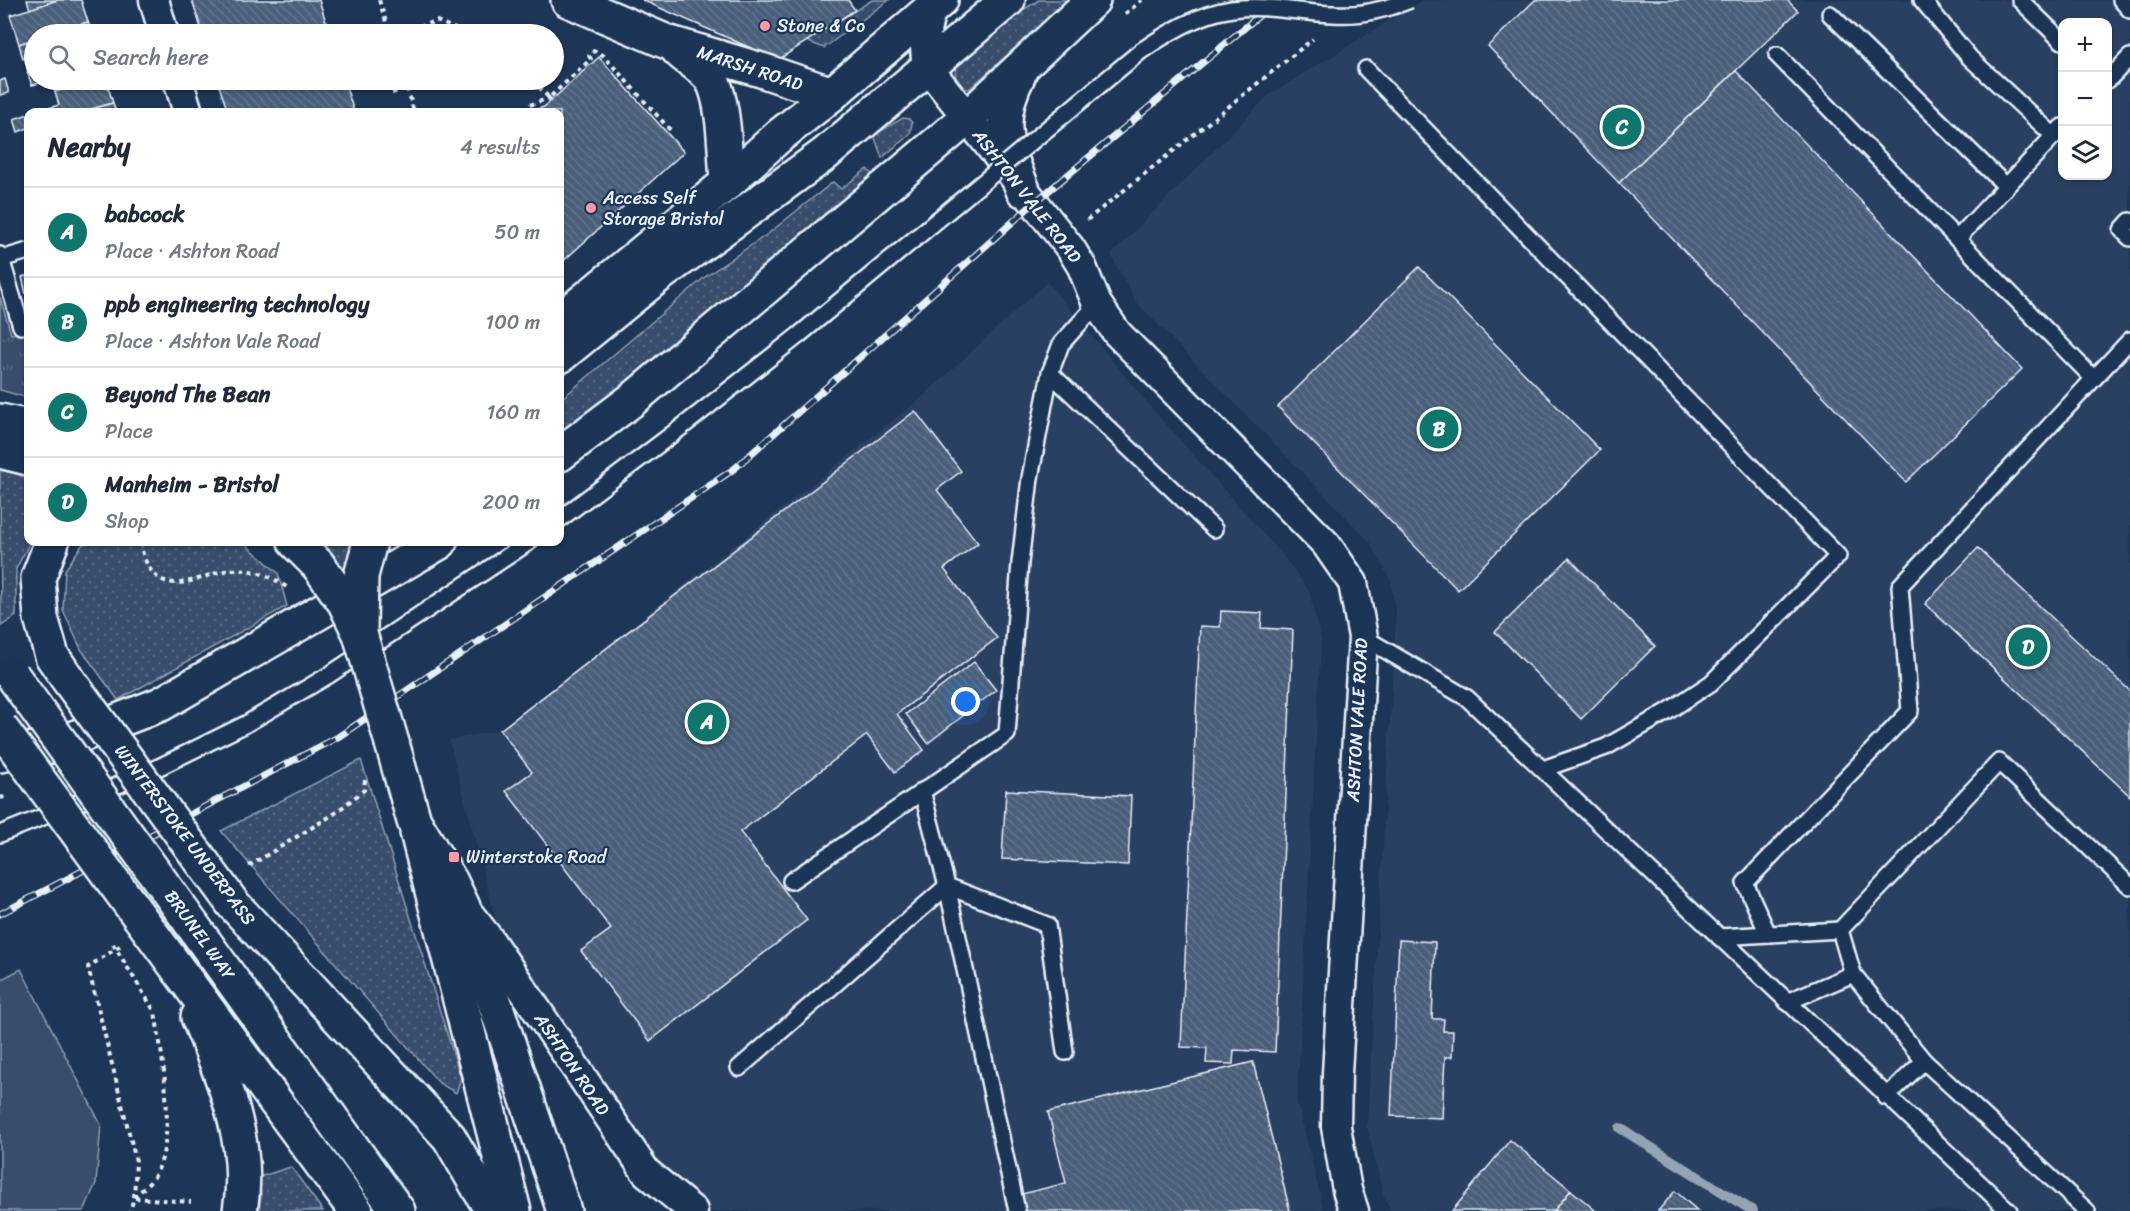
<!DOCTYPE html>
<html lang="en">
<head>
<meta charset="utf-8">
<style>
  body { margin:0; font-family:Sriracha,sans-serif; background:#f2f2f3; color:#1f2937 }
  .controls { position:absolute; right:18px; top:18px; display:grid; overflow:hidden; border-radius:12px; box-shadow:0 2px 4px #0004 }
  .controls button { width:54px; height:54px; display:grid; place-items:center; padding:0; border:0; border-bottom:2px solid #e0e1e3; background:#fff; color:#1f2937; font:30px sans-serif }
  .you { position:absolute; left:966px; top:702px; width:21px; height:21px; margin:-15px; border:4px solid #fff; border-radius:50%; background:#1a73e8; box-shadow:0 0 0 9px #1a73e833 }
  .badge { display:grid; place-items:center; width:39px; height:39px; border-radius:50%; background:#0f766e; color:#fff; font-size:20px; font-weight:700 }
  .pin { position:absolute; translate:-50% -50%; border:3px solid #fff; box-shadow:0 2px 6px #0006 }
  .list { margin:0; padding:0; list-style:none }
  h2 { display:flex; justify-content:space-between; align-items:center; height:78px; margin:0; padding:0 24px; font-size:26px }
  h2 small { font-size:20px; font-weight:400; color:#747a83 }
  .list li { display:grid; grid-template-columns:39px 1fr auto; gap:18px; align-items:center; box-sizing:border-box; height:90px; padding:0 24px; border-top:2px solid #e0e1e3 }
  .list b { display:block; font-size:22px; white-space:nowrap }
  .list p { margin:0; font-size:20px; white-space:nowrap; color:#747a83 }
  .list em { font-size:20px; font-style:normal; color:#747a83 }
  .icon { flex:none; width:33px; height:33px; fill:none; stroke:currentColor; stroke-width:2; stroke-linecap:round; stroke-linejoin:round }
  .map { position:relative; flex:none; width:2130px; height:1211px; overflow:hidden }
  .search { position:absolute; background:#fff; box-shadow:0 2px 4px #0004; left:24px; top:24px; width:540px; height:66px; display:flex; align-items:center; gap:15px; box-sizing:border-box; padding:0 21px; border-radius:33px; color:#747a83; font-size:22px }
  .panel { position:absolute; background:#fff; box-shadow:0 2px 4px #0004; left:24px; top:108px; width:540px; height:438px; border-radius:12px }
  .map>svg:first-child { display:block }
  .built { fill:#2a4162; fill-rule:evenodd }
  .grass { fill:url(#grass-dots); stroke:#909fb2; stroke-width:1.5 }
  .park { fill:url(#park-tufts); stroke:#909fb2; stroke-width:1.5 }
  .garden { fill:#374d6c; stroke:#909fb2; stroke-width:1.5 }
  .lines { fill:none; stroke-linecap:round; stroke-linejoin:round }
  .stream { stroke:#95a4b5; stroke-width:10 }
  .building { fill:url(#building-back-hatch); stroke:#e8f1f8; stroke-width:1.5 }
  .lane-casing { stroke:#e8f1f8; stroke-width:20 }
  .street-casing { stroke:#e8f1f8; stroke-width:33 }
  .secondary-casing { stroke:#e8f1f8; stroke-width:38 }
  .primary-casing { stroke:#e8f1f8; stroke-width:38 }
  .highway-casing { stroke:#e8f1f8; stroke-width:38 }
  .path { stroke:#e8f1f8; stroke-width:4; stroke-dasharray:4.5 4.5; stroke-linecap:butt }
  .lane { stroke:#1d3557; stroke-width:15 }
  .street { stroke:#1d3557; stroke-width:28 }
  .secondary { stroke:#1d3557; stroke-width:33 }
  .primary { stroke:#1d3557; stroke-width:33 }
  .highway { stroke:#1d3557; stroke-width:33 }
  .rail-casing { stroke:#e8f1f8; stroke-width:7 }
  .rail { stroke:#1d3557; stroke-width:4.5; stroke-dasharray:14; stroke-linecap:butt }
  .lane-bridge-casing { stroke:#e8f1f8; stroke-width:20; stroke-linecap:butt }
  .primary-bridge-casing { stroke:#e8f1f8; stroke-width:38; stroke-linecap:butt }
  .highway-bridge-casing { stroke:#e8f1f8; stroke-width:38; stroke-linecap:butt }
  .path-bridge { stroke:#e8f1f8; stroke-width:4; stroke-dasharray:4.5 4.5; stroke-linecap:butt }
  .lane-bridge { stroke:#1d3557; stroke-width:15 }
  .primary-bridge { stroke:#1d3557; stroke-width:33 }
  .highway-bridge { stroke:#1d3557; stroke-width:33 }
  .poi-dot { fill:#ff9aa2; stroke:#1d3557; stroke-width:2 }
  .labels { text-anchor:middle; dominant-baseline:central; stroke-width:4.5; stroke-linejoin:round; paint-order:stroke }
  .poi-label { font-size:18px; fill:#e8f1f8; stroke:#1d3557; text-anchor:start }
  .street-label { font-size:18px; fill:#e8f1f8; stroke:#1d3557 }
</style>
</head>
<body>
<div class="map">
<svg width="2130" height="1211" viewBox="0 0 2130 1211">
  <defs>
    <pattern id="grass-dots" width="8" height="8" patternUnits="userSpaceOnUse" patternTransform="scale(1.5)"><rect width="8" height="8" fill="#374d6c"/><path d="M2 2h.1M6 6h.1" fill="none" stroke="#546782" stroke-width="1.8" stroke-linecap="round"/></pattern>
    <pattern id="park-tufts" width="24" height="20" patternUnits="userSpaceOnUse" patternTransform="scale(1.5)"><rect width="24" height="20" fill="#374d6c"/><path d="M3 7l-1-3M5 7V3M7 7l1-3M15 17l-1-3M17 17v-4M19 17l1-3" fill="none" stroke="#546782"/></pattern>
    <pattern id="building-back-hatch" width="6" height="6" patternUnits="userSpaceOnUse" patternTransform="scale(1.5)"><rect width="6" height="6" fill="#495e7a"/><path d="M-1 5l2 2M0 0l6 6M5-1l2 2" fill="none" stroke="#63768e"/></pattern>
  </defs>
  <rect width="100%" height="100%" fill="#1d3557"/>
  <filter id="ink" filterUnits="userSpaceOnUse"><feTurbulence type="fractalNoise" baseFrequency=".0167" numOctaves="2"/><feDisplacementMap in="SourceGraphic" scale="12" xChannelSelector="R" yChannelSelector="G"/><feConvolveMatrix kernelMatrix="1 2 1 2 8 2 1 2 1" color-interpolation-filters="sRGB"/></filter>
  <g filter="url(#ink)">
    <g class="built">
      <path d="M1423 0H2130V1211H1391L1383 1194 1367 1126 1396 616 1391 581 1370 542 1136 302 1111 255 1269 95ZM2062 22H2108V176H2062Z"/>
      <polygon points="1047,282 1154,411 1285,558 1309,591 1321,640 1297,1101 1324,1211 707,1211 650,1168 592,1066 496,921 449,740 500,730 919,400"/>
    </g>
    <g class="grass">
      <polygon points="872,0 889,0 824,48 806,41"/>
      <path d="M1039 0H1069L969 89 960 88C954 77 954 69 959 58L1011 17Z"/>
      <polygon points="903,118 909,119 912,123 910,134 882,158 874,135"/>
      <polygon points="867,169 874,176 622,390 560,433 560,400 705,277 769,233 833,182 841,189"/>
      <polygon points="0,470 28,476 28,542 30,542 16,569 16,616 1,626"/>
      <polygon points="87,542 243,542 278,573 287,606 118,700 81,649 63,610 65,570 82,545"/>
      <polygon points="322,542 358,542 351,579 330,550"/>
      <polygon points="361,760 461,1078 456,1093 439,1083 221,831"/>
      <polygon points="291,1167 323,1211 259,1211 261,1195 259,1177"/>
    </g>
    <polygon class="park" points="0,297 11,334 28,332 28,398 0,390"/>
    <polygon class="garden" points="21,969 101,1125 96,1183 84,1211 0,1211 0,980"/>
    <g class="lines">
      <polyline class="stream" points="1620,1128 1753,1211"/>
    </g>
    <g class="building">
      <polygon points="27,0 58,0 30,9"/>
      <polygon points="58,0 81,0 88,22 48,34 34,34 34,39 19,44 10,15"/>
      <polygon points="192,0 319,0 330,34 203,34"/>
      <polygon points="642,0 848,0 855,10 778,60"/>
      <polygon points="1535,0 1787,0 1798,11 1619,183 1488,46"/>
      <polygon points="88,22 92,34 48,34"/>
      <polygon points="34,39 34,70 32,70 28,57 23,59 19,44"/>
      <polygon points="599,57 684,152 560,264 560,112 526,112 544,107"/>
      <polygon points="32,70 34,70 34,80 51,80 32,85 27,72"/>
      <polygon points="1736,71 2022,369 1906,482 1619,183"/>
      <polygon points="5,79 9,93 0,95 0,81"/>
      <polygon points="51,80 96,80 55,92"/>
      <polygon points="96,80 106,80 113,103 81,112 34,112 59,105 55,92"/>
      <polygon points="217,80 344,80 354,112 228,112"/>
      <polygon points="113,103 116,112 81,112"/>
      <polygon points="28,114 28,128 18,132 14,119"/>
      <polygon points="1419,267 1600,450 1458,590 1278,407"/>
      <polygon points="28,275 28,294 26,294 22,277"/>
      <polygon points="915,411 961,471 937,490 978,543 944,569 997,638 897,714 924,750 895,772 867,735 740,832 807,920 650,1041 581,951 611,929 506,791 532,772 500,730"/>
      <polygon points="1978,548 2130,691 2130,796 1925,604"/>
      <polygon points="1569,558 1655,646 1581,719 1495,632"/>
      <polygon points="1221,611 1262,613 1261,628 1293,630 1275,1052 1234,1050 1233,1064 1206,1063 1207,1048 1181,1047 1200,626 1220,627"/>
      <polygon points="974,662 996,690 928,743 906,714"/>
      <polygon points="1006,790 1131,796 1128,865 1002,859"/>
      <polygon points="1399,940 1435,942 1432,1019 1444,1019 1443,1031 1453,1031 1452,1057 1445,1057 1442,1118 1391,1116"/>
      <polygon points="1253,1062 1290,1211 1026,1211 1022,1194 1066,1183 1048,1112"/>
      <polygon points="1510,1140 1571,1190 1554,1211 1452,1211"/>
      <polygon points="1571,1190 1596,1211 1554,1211"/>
      <polygon points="1675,1191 1698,1211 1658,1211"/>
    </g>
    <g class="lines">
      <g class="lane-casing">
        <g id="lane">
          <polyline points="1922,0 1970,58 2054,136"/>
          <polyline points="2020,0 2062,41"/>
          <polyline points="2121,0 2130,10"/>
          <polyline points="1830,14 2006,186"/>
          <polyline points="1777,55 2093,378"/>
          <polyline points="1366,69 1838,556 1711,683 1667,712 1606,747 1543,769"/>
          <polyline points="2108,80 2130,57"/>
          <polyline points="2130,221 2122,230 2130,238"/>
          <polyline points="1957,239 2062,127"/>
          <polyline points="0,255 21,326"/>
          <polyline points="1,259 28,251"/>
          <polyline points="1097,304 1061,344 1050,373 1214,529"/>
          <polyline points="560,519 683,426 799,335"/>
          <polyline points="1363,637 1467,698 2009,1211"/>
          <polyline points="922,791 947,886 1017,1211"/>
          <polyline points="0,834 73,805 159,767 246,724 329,675 529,542"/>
          <polyline points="791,881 1007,734 1020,563 1030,478 1050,373"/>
          <polyline points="1840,930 1853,974"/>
          <polyline points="1768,934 1745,883 1910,711 1900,586 2130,340"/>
          <polyline points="1719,937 1840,930 1999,762 2130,886"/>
          <polyline points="1787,1002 1853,974 1924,1061"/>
          <polyline points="739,1068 947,886 1047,925 1065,1052"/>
          <polyline points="1886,1097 1924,1061 2087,1211"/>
        </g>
      </g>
      <g class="street-casing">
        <g id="street">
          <polyline points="154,0 164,34"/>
          <path d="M933 7C925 27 922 46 928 68L1071 249 1082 267 1097 304 1117 333 1326 544 1353 583 1363 637 1337 1073 1336 1127 1347 1190 1354 1211"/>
          <polyline points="178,80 188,112"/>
          <polyline points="470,915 489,939 646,1172 693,1211"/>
        </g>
      </g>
      <g class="secondary-casing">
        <g id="secondary">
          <polyline points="568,0 667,42 761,70 832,94"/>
          <path d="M678 50C687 59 702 67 710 77 725 98 725 157 727 183"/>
        </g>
      </g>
      <g class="primary-casing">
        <g id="primary">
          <polyline points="52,542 38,578 41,618 52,656 67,678"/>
          <polyline points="417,832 514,1211"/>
          <polyline points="233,904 449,1137 492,1211"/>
        </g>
      </g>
      <g class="highway-casing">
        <g id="highway">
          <path d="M1019 74C995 121 1005 144 1023 190"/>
          <polyline points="560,320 727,183 779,136 832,94 941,0"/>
          <polyline points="560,356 658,276 825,154 1008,0"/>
          <polyline points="0,421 28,427"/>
          <polyline points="0,451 28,458"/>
          <polyline points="560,454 632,400 967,118 1093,0"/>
          <polyline points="295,542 318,565"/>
          <polyline points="392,743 414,821 451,882 463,907 564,1211"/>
          <polyline points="0,755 56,745 161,704 440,542"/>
          <polyline points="206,944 398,1211"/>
          <polyline points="180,972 356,1211"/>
          <path d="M198 1017C223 1078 252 1143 240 1211"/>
        </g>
      </g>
      <g class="path">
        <polyline points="379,0 390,34"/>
        <polyline points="1125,14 1142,0"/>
        <polyline points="393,34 437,21 467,34"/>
        <polyline points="533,80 549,98 591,59 589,56 594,51 603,55 672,132"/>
        <polyline points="407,88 414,112"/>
        <polyline points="392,93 407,88 404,80"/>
        <polyline points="530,105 549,98 551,100"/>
        <polyline points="1087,220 1313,39"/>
        <path d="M141 542C141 552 146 564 152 572 174 597 205 572 231 570 254 568 271 576 288 588"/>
        <polyline points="249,866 334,814 364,790 365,780"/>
        <polyline points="120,946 88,967 136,1161 134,1198 130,1211"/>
        <path d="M134 1197C141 1191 149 1184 154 1177 178 1139 162 1055 155 1012"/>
        <polyline points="135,1198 191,1202"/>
      </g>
      <use href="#lane" class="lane"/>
      <use href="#street" class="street"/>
      <use href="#secondary" class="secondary"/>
      <use href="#primary" class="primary"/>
      <use href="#highway" class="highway"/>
      <g class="rail-casing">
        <polyline id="rail" points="0,914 338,737 734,469 1034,203 1278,0"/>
      </g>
      <use href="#rail" class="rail"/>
      <g class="lane-bridge-casing">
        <path id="lane-bridge" d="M799 335 1141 51C1169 32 1198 14 1232 9 1266 4 1300 13 1333 14 1360 16 1385 10 1410 0"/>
      </g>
      <g class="primary-bridge-casing">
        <polyline id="primary-bridge" points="67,678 233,904"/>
      </g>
      <g class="highway-bridge-casing">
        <g id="highway-bridge">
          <polyline points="318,565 345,603 360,634 392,743"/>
          <polyline points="360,629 361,576 370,542"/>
          <polyline points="12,675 206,944"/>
          <polyline points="0,727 180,972"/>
        </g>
      </g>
      <g class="path-bridge">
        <polyline points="0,798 9,796"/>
        <polyline points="113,944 155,1012"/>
      </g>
      <use href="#lane-bridge" class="lane-bridge"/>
      <use href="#primary-bridge" class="primary-bridge"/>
      <use href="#highway-bridge" class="highway-bridge"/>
    </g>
  </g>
  <g class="poi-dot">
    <circle cx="765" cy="26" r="6"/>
    <circle cx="591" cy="208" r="6"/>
    <rect x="448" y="851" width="12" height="12" rx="3"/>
  </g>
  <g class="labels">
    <g class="poi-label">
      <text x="777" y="26">Stone &amp; Co</text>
      <text x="603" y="198">Access Self<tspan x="603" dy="21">Storage Bristol</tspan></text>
      <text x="466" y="857">Winterstoke Road</text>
    </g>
    <g class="street-label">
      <text transform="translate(750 68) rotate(18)">MARSH ROAD</text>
      <text transform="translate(1027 196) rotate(52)">ASHTON VALE ROAD</text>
      <text transform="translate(1357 720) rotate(-87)">ASHTON VALE ROAD</text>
      <text transform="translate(185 835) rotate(53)">WINTERSTOKE UNDERPASS</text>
      <text transform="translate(200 935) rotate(54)">BRUNEL WAY</text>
      <text transform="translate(572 1064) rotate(56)">ASHTON ROAD</text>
    </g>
  </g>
</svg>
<div class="controls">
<button>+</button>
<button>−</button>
<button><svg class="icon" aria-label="layers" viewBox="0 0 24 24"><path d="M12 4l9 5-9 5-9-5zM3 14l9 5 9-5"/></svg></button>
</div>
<div class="you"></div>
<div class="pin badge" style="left:707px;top:722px">A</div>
<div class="pin badge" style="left:1439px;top:429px">B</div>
<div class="pin badge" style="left:1622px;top:127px">C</div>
<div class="pin badge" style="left:2028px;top:647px">D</div>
<div class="search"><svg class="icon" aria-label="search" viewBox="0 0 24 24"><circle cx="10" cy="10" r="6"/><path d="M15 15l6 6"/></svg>Search here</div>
<section class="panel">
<h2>Nearby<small>4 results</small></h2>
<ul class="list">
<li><span class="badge">A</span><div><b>babcock</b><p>Place · Ashton Road</p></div><em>50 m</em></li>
<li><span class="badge">B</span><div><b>ppb engineering technology</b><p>Place · Ashton Vale Road</p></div><em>100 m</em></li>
<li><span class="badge">C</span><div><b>Beyond The Bean</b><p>Place</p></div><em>160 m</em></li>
<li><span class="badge">D</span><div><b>Manheim - Bristol</b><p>Shop</p></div><em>200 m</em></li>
</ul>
</section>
</div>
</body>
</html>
